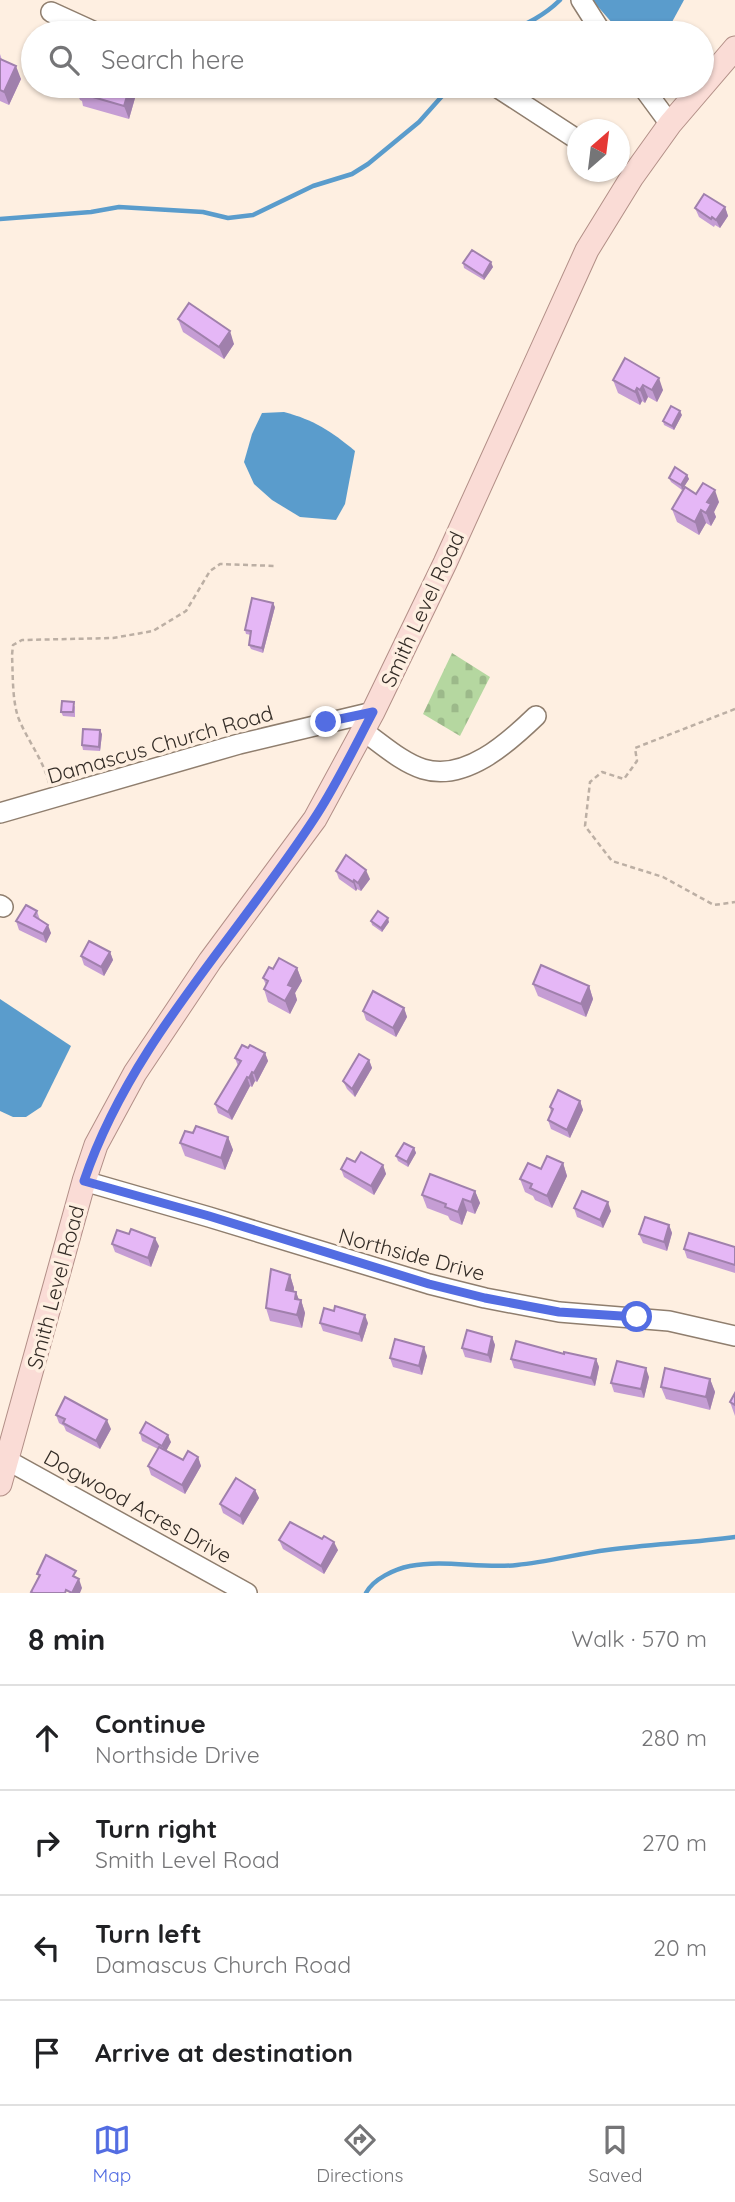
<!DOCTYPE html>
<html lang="en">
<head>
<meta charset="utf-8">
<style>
  body { margin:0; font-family:Quicksand,sans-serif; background:#f6f6f6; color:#202124 }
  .compass { position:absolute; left:567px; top:119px; width:63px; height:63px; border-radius:50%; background:#fff; box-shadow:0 2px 5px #0004; rotate:28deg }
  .stop { position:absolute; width:21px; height:21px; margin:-16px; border:5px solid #536de2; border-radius:50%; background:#fff }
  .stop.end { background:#536de2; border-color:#fff; box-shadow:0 2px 7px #0008 }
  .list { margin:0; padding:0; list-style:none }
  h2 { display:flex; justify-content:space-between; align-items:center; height:91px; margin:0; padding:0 28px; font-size:30px }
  h2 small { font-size:23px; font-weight:400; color:#757577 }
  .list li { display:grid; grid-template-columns:46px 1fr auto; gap:21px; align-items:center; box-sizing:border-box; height:105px; padding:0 28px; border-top:2px solid #e0e0e0 }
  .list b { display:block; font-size:26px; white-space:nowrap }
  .list p { margin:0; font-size:23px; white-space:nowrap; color:#757577 }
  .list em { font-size:23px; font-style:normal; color:#757577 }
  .icon { flex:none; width:38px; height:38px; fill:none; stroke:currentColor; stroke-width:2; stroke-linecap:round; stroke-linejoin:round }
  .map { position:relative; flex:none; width:735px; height:1593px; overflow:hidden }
  .search { position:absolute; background:#fff; box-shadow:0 2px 5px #0004; left:21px; right:21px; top:21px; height:77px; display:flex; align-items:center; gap:18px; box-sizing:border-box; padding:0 24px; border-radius:38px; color:#757577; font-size:26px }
  .sheet { height:511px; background:#fff }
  nav { display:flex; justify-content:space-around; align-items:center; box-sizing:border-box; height:98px; border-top:2px solid #e0e0e0; background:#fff; font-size:19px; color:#757577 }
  nav a { display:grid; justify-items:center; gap:4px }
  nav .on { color:#536de2 }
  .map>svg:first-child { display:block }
  .cemetery { fill:url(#cemetery-stones) }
  .water { fill:#5a9ccc }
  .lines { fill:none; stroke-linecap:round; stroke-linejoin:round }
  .stream { stroke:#5a9ccc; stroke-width:4.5 }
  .minor-casing { stroke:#8f7e6e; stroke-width:22 }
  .major-casing { stroke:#b28f87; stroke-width:25 }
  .path { stroke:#bcafa4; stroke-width:2.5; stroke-dasharray:5 3.5; stroke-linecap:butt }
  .minor { stroke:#fff; stroke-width:19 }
  .major { stroke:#fadcd6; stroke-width:23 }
  .wall { fill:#c59dd4 }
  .shaded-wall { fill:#a080ac }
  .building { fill:#e5b7f6; stroke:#a080ac; stroke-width:2 }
  .route { stroke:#536de2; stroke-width:9 }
  .labels { text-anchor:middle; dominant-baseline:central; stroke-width:7; stroke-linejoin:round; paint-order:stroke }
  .street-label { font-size:21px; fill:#332c26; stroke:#feefe1 }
</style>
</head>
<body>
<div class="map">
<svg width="735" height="1593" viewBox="0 0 735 1593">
  <defs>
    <pattern id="cemetery-stones" width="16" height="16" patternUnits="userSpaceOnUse" patternTransform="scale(1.75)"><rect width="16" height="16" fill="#b5d7a0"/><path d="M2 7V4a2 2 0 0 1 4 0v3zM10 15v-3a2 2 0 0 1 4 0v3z" fill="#9cb98a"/></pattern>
  </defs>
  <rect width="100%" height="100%" fill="#feefe1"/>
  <polygon class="cemetery" points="452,653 490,677 460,736 423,714"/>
  <g class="water">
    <polygon points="592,0 684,0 666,33 621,33"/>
    <path d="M284 412C314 420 331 431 355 451L345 504 336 520 300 517 272 500 254 484 244 462 252 434 262 413Z"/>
    <polygon points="0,999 71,1046 41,1107 26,1117 13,1117 0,1111"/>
  </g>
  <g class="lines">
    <g class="stream">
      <path d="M506 33C526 24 544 16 560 0"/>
      <polyline points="0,219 91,212 119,207 203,212 228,218 253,215 313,186 352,174 368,164 419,122 451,86"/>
      <path d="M366 1593C373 1579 395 1569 410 1566 445 1559 481 1569 517 1565 547 1562 577 1554 607 1550 649 1544 692 1543 735 1537"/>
    </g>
    <g class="minor-casing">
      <g id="minor">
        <polyline points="581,0 602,33"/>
        <polyline points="51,12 97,33"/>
        <polyline points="495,86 578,140"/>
        <polyline points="642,86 670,124"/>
        <path d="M363 731C382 744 401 762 423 769 465 782 508 743 536 716"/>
        <polyline points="0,813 239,744 373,712"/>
        <polyline points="0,905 3,907"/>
        <polyline points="84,1181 209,1217 429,1284 485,1298 559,1312 669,1321 735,1336"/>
        <polyline points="7,1460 247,1593"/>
      </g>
    </g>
    <g class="major-casing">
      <polyline id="major" points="0,1484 84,1181 96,1145 135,1073 210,961 315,819 373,712 445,563 587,250 632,177 670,124 735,48"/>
    </g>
    <g class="path">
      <polyline points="735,709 635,748 637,761 624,779 602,772 590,782 585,826 612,861 663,877 714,905 735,902"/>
      <path d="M49 783C43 759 27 740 18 717 12 698 13 674 12 655L13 645 22 640 113 638 153 631 186 611 210 571 220 564 276 566"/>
    </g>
    <use href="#minor" class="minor"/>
    <use href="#major" class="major"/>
  </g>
  <g class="wall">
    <polygon points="0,54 2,60 21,79 9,105 0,101"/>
    <polygon points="75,88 135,98 129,119 83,106 82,101 80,100"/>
    <polygon points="725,207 728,216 720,228 715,225 714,227 699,217 695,208"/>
    <polygon points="463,263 493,267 484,280 464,268"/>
    <polygon points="178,319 234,344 224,359 183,332"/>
    <polygon points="625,358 663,390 657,402 648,397 645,403 642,401 640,405 618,393 613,380"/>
    <polygon points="682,415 674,430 664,425 663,421"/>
    <polygon points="687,475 689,479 682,490 671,482 669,478"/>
    <polygon points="696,494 719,502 714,512 716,517 711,526 706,523 699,535 677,522 672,509"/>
    <polygon points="275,607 263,653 251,649 249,645 251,635 246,634 245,630"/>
    <polygon points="75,706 75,717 63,716 61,712"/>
    <polygon points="102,734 100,751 83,750 82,745"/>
    <polygon points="336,871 370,879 361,891 357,889 356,891 339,879"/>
    <polygon points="37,911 40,920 51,933 46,943 19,930 16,921"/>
    <polygon points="371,921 389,922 382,932 372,925"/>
    <polygon points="110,952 113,960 104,976 84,965 81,956"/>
    <polygon points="297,968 302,981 295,993 297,1000 290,1014 268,1002 264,989 266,985 263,978 273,969"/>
    <polygon points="533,984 589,986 593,999 586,1017 538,996"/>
    <polygon points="404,1008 407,1017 396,1037 366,1020 363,1011"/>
    <polygon points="248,1048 265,1053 268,1061 257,1082 255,1081 252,1087 250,1086 232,1120 218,1113 215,1104 238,1066 235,1058"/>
    <polygon points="369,1060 372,1068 355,1097 347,1089 343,1081"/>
    <polygon points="580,1101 583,1110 570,1138 551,1129 548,1120 551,1113 550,1107"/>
    <polygon points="193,1133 228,1137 233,1150 225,1170 185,1156 180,1143"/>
    <polygon points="414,1148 416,1153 408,1167 398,1161 396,1156"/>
    <polygon points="355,1162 383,1165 386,1174 374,1195 344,1177 341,1169"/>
    <polygon points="563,1163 567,1176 552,1208 535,1200 533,1196 525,1192 520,1179 541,1169"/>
    <polygon points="475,1191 480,1203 475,1214 467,1211 462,1225 450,1220 448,1216 427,1208 422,1195"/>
    <polygon points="574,1208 611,1211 603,1228 577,1217"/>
    <polygon points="669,1225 672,1233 667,1251 643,1243 639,1234"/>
    <polygon points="112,1244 159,1246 151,1267 115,1252"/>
    <polygon points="735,1247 735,1273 687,1258 684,1249"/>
    <polygon points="290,1275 294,1288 294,1292 296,1292 299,1300 301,1300 305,1313 302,1328 270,1321 266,1308"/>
    <polygon points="320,1323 368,1323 362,1342 323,1331"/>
    <polygon points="492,1337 495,1345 491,1363 465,1357 462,1348"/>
    <polygon points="564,1354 596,1359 599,1367 595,1386 514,1368 511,1359"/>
    <polygon points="427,1356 422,1375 393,1367 390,1358"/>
    <polygon points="649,1377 644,1398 614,1392 611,1383"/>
    <polygon points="710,1379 715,1392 710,1410 666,1399 661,1387"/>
    <polygon points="735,1393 735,1416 730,1402"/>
    <polygon points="56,1415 111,1429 100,1449 66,1431 64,1426 59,1423"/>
    <polygon points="140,1433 171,1442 166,1451 183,1460 198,1457 201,1466 185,1494 151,1475 148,1466 158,1449 142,1441"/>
    <polygon points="255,1490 259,1498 243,1525 223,1513 220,1504"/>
    <polygon points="279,1540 338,1550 324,1574 283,1549"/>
  </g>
  <g class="shaded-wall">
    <polygon points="16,66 21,79 9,105 4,92"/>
    <polygon points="130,86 135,98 129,119 124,106"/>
    <polygon points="725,207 728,216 720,228 716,220"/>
    <polygon points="491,262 493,267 484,280 483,276"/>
    <polygon points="230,331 234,344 224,359 219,347"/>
    <polygon points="659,378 663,390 657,402 652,390"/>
    <polygon points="643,385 648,397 645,403 640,390"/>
    <polygon points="637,388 642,401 640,405 635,392"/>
    <polygon points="680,411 682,415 674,430 672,426"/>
    <polygon points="687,475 689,479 682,490 681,485"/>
    <polygon points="715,490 719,502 714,512 716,517 711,526 706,513 707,502"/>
    <polygon points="701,510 706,523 699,535 695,522"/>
    <polygon points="273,603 275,607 263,653 262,648"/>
    <polygon points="100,730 102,734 100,751 99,747"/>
    <polygon points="366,870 370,879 361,891 358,883"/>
    <polygon points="354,880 357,889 356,891 353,882"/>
    <polygon points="388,918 389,922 382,932 381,928"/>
    <polygon points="48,925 51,933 46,943 43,934"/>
    <polygon points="110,952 113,960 104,976 101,967"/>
    <polygon points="297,968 302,981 295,993 297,1000 290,1014 285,1001 288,985"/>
    <polygon points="589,986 593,999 586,1017 581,1004"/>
    <polygon points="404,1008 407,1017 396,1037 393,1028"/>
    <polygon points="265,1053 268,1061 257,1082 254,1073"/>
    <polygon points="369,1060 372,1068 355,1097 352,1089"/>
    <polygon points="252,1072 255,1081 252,1087 249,1078"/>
    <polygon points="247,1077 250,1086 232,1120 228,1112"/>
    <polygon points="580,1101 583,1110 570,1138 567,1130"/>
    <polygon points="228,1137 233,1150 225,1170 221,1158"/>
    <polygon points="414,1148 416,1153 408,1167 407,1162"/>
    <polygon points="563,1163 567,1176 552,1208 547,1196"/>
    <polygon points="383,1165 386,1174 374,1195 371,1186"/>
    <polygon points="475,1191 480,1203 475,1214 471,1202"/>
    <polygon points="463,1199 467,1211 462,1225 458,1212"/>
    <polygon points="608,1202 611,1211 603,1228 600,1220"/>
    <polygon points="669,1225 672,1233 667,1251 664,1242"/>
    <polygon points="155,1238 159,1246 151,1267 148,1258"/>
    <polygon points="290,1275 294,1288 291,1303 286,1290"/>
    <polygon points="296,1292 300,1303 301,1300 305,1313 302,1328 297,1315 295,1299"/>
    <polygon points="365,1315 368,1323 362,1342 359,1334"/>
    <polygon points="492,1337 495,1345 491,1363 488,1355"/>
    <polygon points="424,1347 427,1356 422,1375 419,1366"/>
    <polygon points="596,1359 599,1367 595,1386 591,1378"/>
    <polygon points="646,1368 649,1377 644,1398 641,1389"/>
    <polygon points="710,1379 715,1392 710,1410 706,1397"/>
    <polygon points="107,1420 111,1429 100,1449 96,1441"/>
    <polygon points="168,1435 171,1442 165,1453 162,1446"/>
    <polygon points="198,1457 201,1466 185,1494 182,1485"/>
    <polygon points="255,1490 259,1498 243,1525 240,1516"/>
    <polygon points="334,1542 338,1550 324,1574 321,1566"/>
    <polygon points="79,1579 82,1588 80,1593 72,1593"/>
  </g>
  <g class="building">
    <polygon points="0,59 16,66 4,92 0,90"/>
    <polygon points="76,86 130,86 124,106 79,93 80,89 75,88"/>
    <polygon points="704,194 725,207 716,220 712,217 711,219 695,208"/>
    <polygon points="472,250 491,262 483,276 463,263"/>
    <polygon points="189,303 230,331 219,347 178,319"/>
    <polygon points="625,358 659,378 652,390 643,385 640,390 637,388 635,392 613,380"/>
    <polygon points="671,406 680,411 672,426 663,421"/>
    <polygon points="675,467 687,475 681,485 669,478"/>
    <polygon points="703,483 715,490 707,502 711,504 706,513 701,510 695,522 672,509 685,487 696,494"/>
    <polygon points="252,598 273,603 262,648 249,645 251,631 245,630"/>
    <polygon points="62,701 74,702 73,712 61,712"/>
    <polygon points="83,729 100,730 99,747 82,745"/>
    <polygon points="346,855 366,870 358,883 354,880 353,882 336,871"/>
    <polygon points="26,905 37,911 34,916 48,925 43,934 16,921"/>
    <polygon points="378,911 388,918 381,928 371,921"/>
    <polygon points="89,941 110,952 101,967 81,956"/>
    <polygon points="279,958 297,968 288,985 293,987 285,1001 264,989 268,981 263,978 269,967 273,969"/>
    <polygon points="541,965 589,986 581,1004 533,984"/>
    <polygon points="373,991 404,1008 393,1028 363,1011"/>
    <polygon points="242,1045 248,1048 250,1045 265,1053 254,1073 252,1072 249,1078 247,1077 228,1112 215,1104 241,1061 235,1058"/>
    <polygon points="359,1054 369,1060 352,1089 343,1081"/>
    <polygon points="558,1090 580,1101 567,1130 548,1120 553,1109 550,1107"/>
    <polygon points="196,1126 228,1137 221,1158 180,1143 185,1131 193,1133"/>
    <polygon points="404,1143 414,1148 407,1162 396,1156"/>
    <polygon points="361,1152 383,1165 371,1186 341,1169 347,1158 355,1162"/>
    <polygon points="547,1156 563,1163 547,1196 530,1188 532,1184 520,1179 528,1163 541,1169"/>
    <polygon points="430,1174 475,1191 471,1202 463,1199 458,1212 445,1207 446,1204 422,1195"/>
    <polygon points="582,1191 608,1202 600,1220 574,1208"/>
    <polygon points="645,1217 669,1225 664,1242 639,1234"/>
    <polygon points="131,1229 155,1238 148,1258 112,1244 117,1230 129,1234"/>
    <polygon points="689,1233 735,1247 735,1265 684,1249"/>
    <polygon points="271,1269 290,1275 286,1290 296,1292 295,1299 301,1300 297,1315 266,1308"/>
    <polygon points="335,1306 365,1315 359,1334 320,1323 324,1308 334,1311"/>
    <polygon points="467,1330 492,1337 488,1355 462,1348"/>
    <polygon points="395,1339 424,1347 419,1366 390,1358"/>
    <polygon points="516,1341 564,1354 564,1352 596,1359 591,1378 511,1359"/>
    <polygon points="617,1361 646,1368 641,1389 611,1383"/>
    <polygon points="665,1368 710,1379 706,1397 661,1387"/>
    <polygon points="735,1393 735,1405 730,1402"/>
    <polygon points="65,1397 107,1420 96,1441 63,1423 65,1419 56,1415"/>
    <polygon points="146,1422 168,1435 162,1446 140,1433"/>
    <polygon points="159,1447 183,1460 188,1451 198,1457 182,1485 148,1466"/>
    <polygon points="236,1478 255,1490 240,1516 220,1504"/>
    <polygon points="290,1522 322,1539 324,1536 334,1542 321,1566 279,1540"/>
    <polygon points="46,1555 76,1571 73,1576 79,1579 72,1593 66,1590 65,1593 33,1593 31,1592 40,1575 37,1574"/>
  </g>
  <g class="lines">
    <path class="route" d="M326 722 373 712C354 748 336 786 314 819 236 939 130 1044 84 1181L209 1216 429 1284 485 1298 559 1312 637 1317"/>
  </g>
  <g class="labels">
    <g class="street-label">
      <text transform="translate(422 609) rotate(-65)">Smith Level Road</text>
      <text transform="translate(160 744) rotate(-16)">Damascus Church Road</text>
      <text transform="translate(412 1254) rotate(15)">Northside Drive</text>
      <text transform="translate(55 1287) rotate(-75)">Smith Level Road</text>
      <text transform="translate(138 1506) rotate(29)">Dogwood Acres Drive</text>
    </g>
  </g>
</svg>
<svg class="compass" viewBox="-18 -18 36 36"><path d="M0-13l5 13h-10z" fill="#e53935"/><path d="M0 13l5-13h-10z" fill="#757577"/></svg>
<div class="stop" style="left:637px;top:1317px"></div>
<div class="stop end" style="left:326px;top:722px"></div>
<div class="search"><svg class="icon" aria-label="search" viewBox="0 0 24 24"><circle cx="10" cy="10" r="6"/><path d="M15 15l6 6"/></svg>Search here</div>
</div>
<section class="sheet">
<h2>8 min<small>Walk · 570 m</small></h2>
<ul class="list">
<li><svg class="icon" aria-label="ahead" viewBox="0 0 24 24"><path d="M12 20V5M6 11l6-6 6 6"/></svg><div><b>Continue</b><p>Northside Drive</p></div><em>280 m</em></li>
<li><svg class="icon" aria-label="right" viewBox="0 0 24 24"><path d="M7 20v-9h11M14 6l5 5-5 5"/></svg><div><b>Turn right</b><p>Smith Level Road</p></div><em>270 m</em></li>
<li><svg class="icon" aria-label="left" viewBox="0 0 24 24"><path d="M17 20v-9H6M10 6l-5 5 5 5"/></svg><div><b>Turn left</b><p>Damascus Church Road</p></div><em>20 m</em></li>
<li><svg class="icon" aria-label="arrive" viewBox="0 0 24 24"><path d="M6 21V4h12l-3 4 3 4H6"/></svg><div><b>Arrive at destination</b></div></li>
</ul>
</section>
<nav>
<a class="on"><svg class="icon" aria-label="map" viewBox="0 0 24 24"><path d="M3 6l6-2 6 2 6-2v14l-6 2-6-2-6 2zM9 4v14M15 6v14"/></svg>Map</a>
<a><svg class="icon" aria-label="directions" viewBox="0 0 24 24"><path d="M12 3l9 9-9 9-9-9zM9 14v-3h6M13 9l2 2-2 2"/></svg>Directions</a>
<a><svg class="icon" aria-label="saved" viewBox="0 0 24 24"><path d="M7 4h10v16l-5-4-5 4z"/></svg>Saved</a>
</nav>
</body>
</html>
